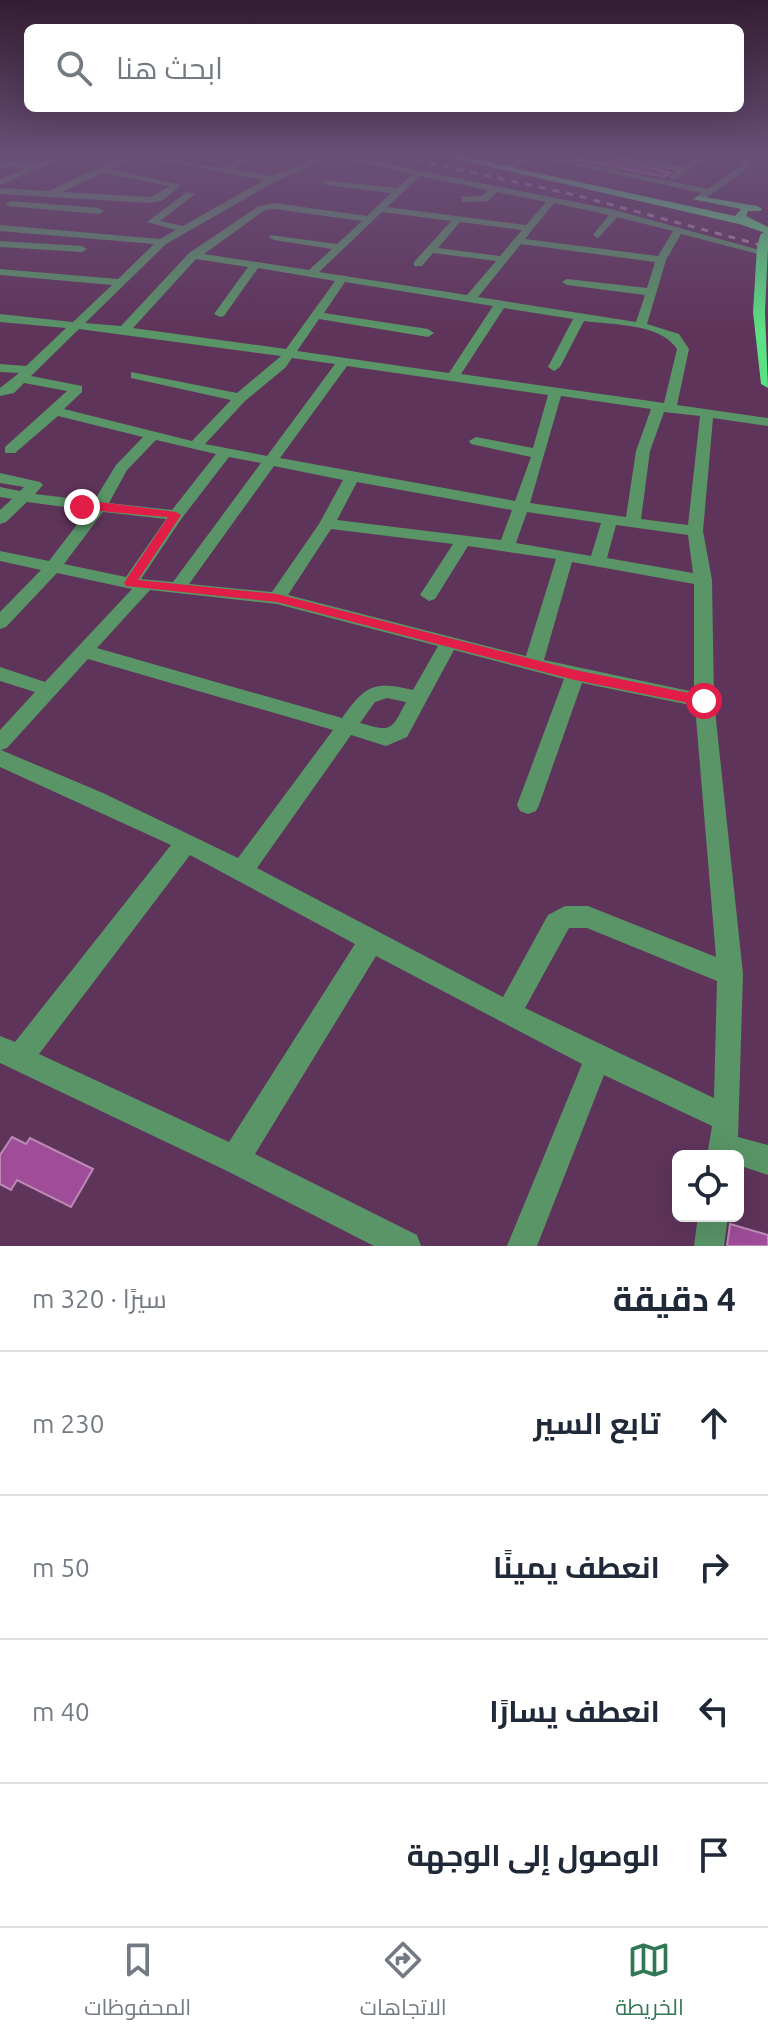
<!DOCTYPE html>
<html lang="ar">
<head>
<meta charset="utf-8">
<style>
  body { margin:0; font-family:Ubuntu,Cairo,sans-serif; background:#f2f2f3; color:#1f2937; direction:rtl }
  .controls { position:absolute; right:24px; bottom:24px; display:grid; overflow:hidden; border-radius:12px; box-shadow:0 8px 32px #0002 }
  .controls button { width:72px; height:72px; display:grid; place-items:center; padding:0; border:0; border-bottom:2px solid #e0e1e3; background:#fff; color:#1f2937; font:40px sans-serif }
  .stop { position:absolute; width:24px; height:24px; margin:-18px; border:6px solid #e11d48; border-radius:50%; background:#fff }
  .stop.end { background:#e11d48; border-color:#fff; box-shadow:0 2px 8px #0008 }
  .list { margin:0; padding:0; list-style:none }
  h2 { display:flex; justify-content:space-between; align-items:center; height:104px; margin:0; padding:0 32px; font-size:34px }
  h2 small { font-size:26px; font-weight:400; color:#747a83 }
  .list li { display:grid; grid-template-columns:52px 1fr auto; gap:24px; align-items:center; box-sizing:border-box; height:144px; padding:0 32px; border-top:2px solid #e0e1e3 }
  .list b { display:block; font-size:30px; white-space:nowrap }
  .list em { font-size:26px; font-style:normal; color:#747a83 }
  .icon { flex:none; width:44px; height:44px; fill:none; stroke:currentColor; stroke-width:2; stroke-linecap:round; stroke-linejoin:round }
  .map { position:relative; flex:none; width:768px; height:1246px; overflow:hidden; direction:ltr }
  .search { position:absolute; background:#fff; box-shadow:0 8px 32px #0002; left:24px; right:24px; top:24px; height:88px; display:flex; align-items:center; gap:20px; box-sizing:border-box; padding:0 28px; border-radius:12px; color:#747a83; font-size:30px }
  .sheet { height:680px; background:#fff }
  nav { display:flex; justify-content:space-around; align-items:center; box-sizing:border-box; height:112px; border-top:2px solid #e0e1e3; background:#fff; font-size:22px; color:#747a83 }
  nav a { display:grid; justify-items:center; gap:4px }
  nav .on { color:#327754 }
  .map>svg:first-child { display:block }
  .building { fill:#9f4c99; stroke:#bb8ab5; stroke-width:2 }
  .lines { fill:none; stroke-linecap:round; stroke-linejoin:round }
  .minor { fill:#599567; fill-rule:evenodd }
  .major { fill:#5be083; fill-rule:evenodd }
  .rail { stroke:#ae8caa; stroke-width:3; stroke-dasharray:7 7; stroke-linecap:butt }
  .major-bridge { stroke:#5be083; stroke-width:11 }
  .route { fill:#e11d48 }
</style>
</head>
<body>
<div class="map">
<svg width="768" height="1246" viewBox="0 0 768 1246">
  <rect width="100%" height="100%" fill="#5f345b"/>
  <g class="building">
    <polygon points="567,157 611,157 670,173 664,177"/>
    <polygon points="12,1137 26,1144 30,1138 93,1169 71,1207 17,1180 11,1190 0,1184 0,1155"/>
    <polygon points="730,1224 768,1235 768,1246 727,1246"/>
  </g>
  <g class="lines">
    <g class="minor">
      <polygon points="54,157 65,157 0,185 0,179 25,169 11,166 0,169 0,163 11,160 33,166"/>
      <path d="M122 157H133L110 169 181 185 163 200 151 203 0 194V188L49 191ZM102 173 170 186 151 197 62 192Z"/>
      <path d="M143 157C169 157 194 167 219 167 231 167 242 157 255 157L232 169 272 176 321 157H332L276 181 166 244 85 323 121 326 189 253 259 206 274 203 367 216 391 193 326 185 323 180 397 188 412 174 335 157H351L615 210 767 252 762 255 681 234 666 260 647 324 679 334 689 349 677 405 768 418V426L713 418 703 531 712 580 714 701 743 974 738 1137 768 1145V1175L738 1165V1156H707L712 1126 604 1075 537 1246H507L582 1064 376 956 255 1154 417 1235 421 1246H374L225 1170 0 1063V1036L15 1042 171 845 0 767V730L35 692 0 681V667L45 682 132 589 57 573 6 627 0 629V612L41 570 0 561V551L49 561 88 510 27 502 6 522 0 524V510L12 499 0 497V487L20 491 24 487 0 483V473L40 482 43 485 35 494 94 501 116 465 143 437 58 416 15 453H5V447L67 391 24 383 14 393 0 396V388L19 373 0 372V364L26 366 66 328 0 322V314L73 322 112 285 0 275V269L118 279 154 244 0 231V225L160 239 176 230 147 222 187 192 195 194 160 221 183 226 264 180ZM420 176 488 190 482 196 460 197 463 202 488 201 497 192 546 202 526 225 387 207ZM554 203 609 215 593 235 598 238 617 217 673 231 658 256 525 239ZM274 209 362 221 337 244 270 235 269 237 274 240 332 249 309 270 204 254 265 210ZM382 212 451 221 414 262V266H422L433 253 496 261 467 295 319 272ZM460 222 522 230 500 256 438 248ZM521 244 655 262 647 288 567 279 562 282 567 285 645 295 636 322 478 297ZM196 259 248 267 214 314 220 317 224 316 258 268 335 281 286 349 133 328ZM345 282 493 306 449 373 297 351 319 319 428 337 434 333 428 329 324 313ZM504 308 573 319 548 367 554 371 560 367 584 321C612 325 660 323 677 349L664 403 461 374ZM79 329 281 356 237 393 131 372V378L231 400 192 441 64 409 82 392V386L31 376ZM292 358 335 364 267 456 205 444 245 401 285 368ZM347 366 548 395 533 448 476 437 469 441 471 444 531 457 515 501 280 458ZM561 396 651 409 636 451 626 517 530 503ZM664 412 700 416 688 525 641 519 650 451ZM156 440 216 454 172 510 109 503 127 470ZM229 457 261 463 173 582 141 579 182 518ZM274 466 343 480 319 524 272 592 189 584ZM357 482 512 510 501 540 337 520ZM103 512 166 519 126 577 64 564ZM527 512 601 523 591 556 516 543ZM616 525 688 535 693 573 607 558ZM331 529 453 544 420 595 429 601 435 599 468 546 556 559 526 656 288 595ZM572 562 694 584V692L544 660ZM150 590 277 604 438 646 413 690C373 681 366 685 342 718L97 648ZM454 650 564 679 517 805 520 811 528 814 536 811 539 805 582 683 695 706 716 957 588 906H565L548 915 503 997 257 868 351 735 386 746 407 737ZM88 659 333 730 238 858 103 793 1 750 7 748ZM387 698 406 702C391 731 392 732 360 723L375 702ZM190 855 355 944 229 1142 39 1054ZM569 928H587L717 981 714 1098 525 1008Z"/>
      <polygon points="523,157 533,157 513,171 507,171 507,167"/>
      <polygon points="536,157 552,157 708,189 741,165 745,157 753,157 748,168 700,202 695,199 702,193"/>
      <polygon points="614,157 631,157 683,167 697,157 705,157 705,160 673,180 669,177 676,171"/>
      <polygon points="11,201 99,208 104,211 99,214 8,206 6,204"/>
      <polygon points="0,241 82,246 87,249 82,252 0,247"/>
      <polygon points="698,1216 728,1216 724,1246 694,1246"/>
    </g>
    <g class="major">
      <polygon points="447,157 465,157 735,216 741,209 693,199 698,196 757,206 762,209 761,211 748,211 746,216 768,227 768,234 739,224"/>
      <polygon points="763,244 768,246 765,312 768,388 761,384 753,312 757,247"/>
    </g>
    <polyline class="rail" points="402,157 575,195 768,247"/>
    <polyline class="major-bridge" points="763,247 765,238"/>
  </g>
  <linearGradient id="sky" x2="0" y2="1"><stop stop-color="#341d32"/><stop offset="0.47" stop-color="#695077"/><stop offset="1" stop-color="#695077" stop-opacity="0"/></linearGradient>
  <rect width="768" height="331" fill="url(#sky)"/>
  <path class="route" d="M100 502 176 512 181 515 138 580 277 594 575 670 704 696 711 701 704 706 575 680 277 602 126 586 124 583 168 517C155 516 81 510 76 507Z"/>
</svg>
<div class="controls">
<button><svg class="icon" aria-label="locate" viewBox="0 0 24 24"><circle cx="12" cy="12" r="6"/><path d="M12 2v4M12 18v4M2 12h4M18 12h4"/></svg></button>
</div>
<div class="stop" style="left:704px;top:701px"></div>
<div class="stop end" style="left:82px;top:507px"></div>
<div class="search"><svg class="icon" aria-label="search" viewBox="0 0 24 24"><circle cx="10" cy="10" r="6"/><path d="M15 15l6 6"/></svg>ابحث هنا</div>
</div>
<section class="sheet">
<h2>4 دقيقة<small>سيرًا · 320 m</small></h2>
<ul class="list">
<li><svg class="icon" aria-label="ahead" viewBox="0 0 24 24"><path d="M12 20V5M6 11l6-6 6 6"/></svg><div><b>تابع السير</b></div><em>230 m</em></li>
<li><svg class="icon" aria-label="right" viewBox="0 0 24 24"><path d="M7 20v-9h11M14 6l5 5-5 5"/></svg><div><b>انعطف يمينًا</b></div><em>50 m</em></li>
<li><svg class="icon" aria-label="left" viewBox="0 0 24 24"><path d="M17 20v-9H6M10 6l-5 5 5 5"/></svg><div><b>انعطف يسارًا</b></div><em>40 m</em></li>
<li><svg class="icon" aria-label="arrive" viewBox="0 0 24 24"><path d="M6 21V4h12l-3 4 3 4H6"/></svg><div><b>الوصول إلى الوجهة</b></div></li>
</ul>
</section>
<nav>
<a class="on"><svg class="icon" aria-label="map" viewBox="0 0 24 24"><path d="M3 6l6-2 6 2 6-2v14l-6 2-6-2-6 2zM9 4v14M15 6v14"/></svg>الخريطة</a>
<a><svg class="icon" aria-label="directions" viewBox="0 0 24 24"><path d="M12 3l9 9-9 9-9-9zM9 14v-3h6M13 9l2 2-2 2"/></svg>الاتجاهات</a>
<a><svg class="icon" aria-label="saved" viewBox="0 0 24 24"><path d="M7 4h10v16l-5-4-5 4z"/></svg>المحفوظات</a>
</nav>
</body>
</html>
